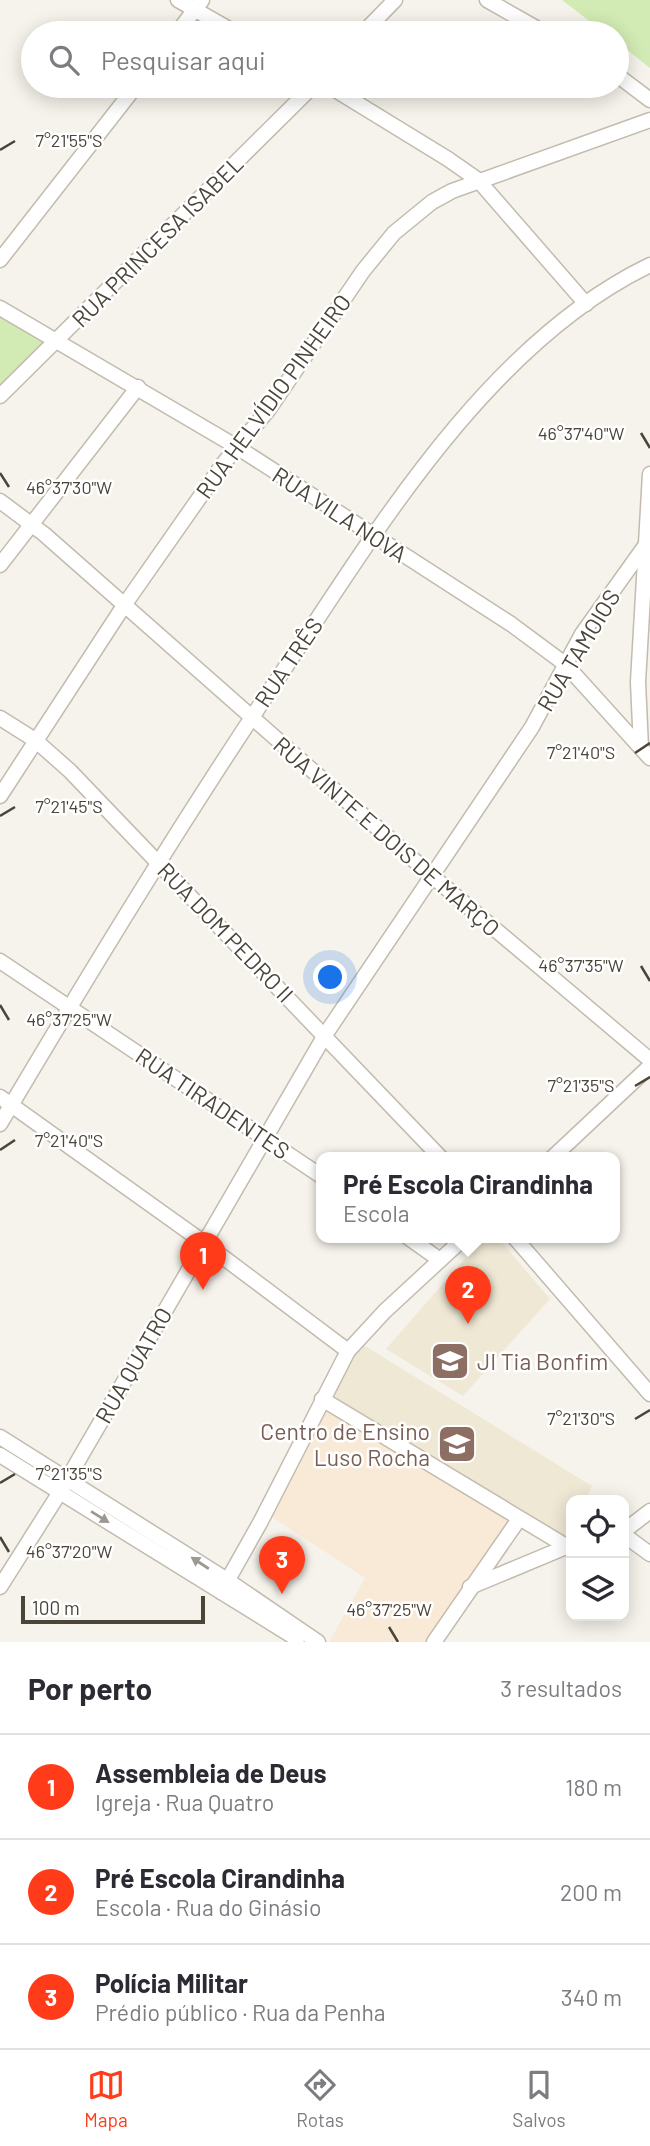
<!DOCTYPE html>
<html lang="pt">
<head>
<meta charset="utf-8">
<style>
  body { margin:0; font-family:Barlow,sans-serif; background:#f2f2f3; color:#2b2b33 }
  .controls { position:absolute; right:21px; bottom:21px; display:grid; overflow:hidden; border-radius:14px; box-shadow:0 4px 18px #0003 }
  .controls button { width:63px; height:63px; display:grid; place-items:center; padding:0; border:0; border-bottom:2px solid #e1e1e2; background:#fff; color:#2b2b33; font:35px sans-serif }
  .scale { position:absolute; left:21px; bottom:18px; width:184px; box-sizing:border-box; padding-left:7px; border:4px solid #4b4439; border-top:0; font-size:19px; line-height:24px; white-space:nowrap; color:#4b4439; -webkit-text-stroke:5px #fff; paint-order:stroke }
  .you { position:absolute; left:331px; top:978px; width:24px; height:24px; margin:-18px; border:5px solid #fff; border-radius:50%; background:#1a73e8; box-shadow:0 0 0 10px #1a73e833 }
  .badge { display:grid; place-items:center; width:46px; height:46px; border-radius:50%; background:#ff3b1a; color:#fff; font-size:23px; font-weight:700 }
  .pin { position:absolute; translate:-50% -58px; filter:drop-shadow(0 2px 4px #0008) }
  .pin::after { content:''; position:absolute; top:37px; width:24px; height:21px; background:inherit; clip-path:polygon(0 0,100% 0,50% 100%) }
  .popup { position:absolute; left:316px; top:1152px; width:304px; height:91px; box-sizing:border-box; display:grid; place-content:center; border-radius:14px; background:#fff; filter:drop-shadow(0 2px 5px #0005); font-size:23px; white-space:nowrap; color:#7c7c81 }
  .popup b { font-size:26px; color:#2b2b33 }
  .popup::after { content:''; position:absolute; left:50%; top:100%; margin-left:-14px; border:14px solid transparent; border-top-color:#fff }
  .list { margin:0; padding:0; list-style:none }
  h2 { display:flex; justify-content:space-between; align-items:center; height:91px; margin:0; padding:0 28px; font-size:30px }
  h2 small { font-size:23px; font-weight:400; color:#7c7c81 }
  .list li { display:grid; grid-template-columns:46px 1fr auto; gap:21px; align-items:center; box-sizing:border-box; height:105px; padding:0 28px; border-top:2px solid #e1e1e2 }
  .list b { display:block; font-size:26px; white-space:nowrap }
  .list p { margin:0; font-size:23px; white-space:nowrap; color:#7c7c81 }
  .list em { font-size:23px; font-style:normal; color:#7c7c81 }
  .icon { flex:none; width:38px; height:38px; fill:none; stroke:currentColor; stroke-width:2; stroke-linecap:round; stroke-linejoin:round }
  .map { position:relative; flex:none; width:650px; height:1642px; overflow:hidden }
  .search { position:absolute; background:#fff; box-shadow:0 4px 18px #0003; left:21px; right:21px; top:21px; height:77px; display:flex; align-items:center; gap:18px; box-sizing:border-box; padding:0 24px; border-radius:38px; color:#7c7c81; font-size:26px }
  .sheet { height:406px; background:#fff }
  nav { display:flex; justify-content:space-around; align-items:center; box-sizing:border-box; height:98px; border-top:2px solid #e1e1e2; background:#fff; font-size:19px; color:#7c7c81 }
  nav a { display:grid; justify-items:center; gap:4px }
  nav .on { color:#ff3b1a }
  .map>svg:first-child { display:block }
  .commercial { fill:#f8ead7 }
  .education { fill:#efe8d5 }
  .green { fill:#d2ebb4 }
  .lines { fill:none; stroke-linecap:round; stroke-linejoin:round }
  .minor-casing { stroke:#c2bbae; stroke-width:17 }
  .minor { stroke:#fff; stroke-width:14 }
  .oneway { fill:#9c9892 }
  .ticks { fill:none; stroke:#4b4439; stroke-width:2.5 }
  .labels { text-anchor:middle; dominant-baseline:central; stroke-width:5; stroke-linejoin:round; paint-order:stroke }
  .street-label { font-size:23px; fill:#4b4439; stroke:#fff }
  .education-label { font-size:23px; fill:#785e54; stroke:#fff; text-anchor:start }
  .ticks-label { font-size:18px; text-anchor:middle; fill:#4b4439; stroke:#fff; stroke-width:5; stroke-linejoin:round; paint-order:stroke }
</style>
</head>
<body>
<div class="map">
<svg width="650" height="1642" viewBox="0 0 650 1642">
  <rect width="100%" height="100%" fill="#f6f3ec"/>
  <polygon class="commercial" points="322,1403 514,1520 428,1642 329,1642 365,1578 266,1513"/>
  <g class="education">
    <polygon points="483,1238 498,1238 550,1299 463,1396 386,1349"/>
    <polygon points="357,1341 592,1486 585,1500 571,1500 571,1528 561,1549 322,1403"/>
  </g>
  <g class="green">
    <polygon points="562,0 650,0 650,68 617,42 617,33 605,33"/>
    <polygon points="0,308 57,340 0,396"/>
  </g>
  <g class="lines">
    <g class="minor-casing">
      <g id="minor">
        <polyline points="178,0 236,33"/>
        <polyline points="487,0 545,33"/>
        <polyline points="177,33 202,0"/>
        <polyline points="363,33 395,0"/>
        <polyline points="617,75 650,100"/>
        <polyline points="329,86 448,159 478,180 586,304"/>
        <polyline points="0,260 136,86"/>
        <polyline points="0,308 237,447 511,624 565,664 650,758"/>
        <polyline points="0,396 313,86"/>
        <polyline points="0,501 44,534 432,876 650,1060"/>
        <polyline points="0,565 138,387"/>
        <polyline points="0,718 35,740 70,771 441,1158"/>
        <polyline points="641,748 638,682 650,474"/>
        <polyline points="0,796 125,604 223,464 269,409 363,271 394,233 432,202 452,191 650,120"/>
        <polyline points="0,961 321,1176"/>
        <polyline points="0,1097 203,1242 348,1351"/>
        <path d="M0 1124C92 969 186 814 287 665 381 523 492 341 650 265"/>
        <polyline points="552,1158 650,1066"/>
        <polyline points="409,1238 440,1260"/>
        <polyline points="515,1238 650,1394"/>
        <polyline points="322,1399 571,1549"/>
        <polyline points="0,1437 227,1580 318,1642"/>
        <polyline points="0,1455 297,1639"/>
        <polyline points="624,1531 650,1511"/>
        <polyline points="624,1535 650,1554"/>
        <polyline points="0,1587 60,1492 325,1035 532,727 582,634 645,546"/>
        <polyline points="470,1587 566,1547"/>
        <polyline points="221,1592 261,1521 348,1351 385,1311 464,1238"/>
        <polyline points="434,1642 519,1519"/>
      </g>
    </g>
    <use href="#minor" class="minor"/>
  </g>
  <defs><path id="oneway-solid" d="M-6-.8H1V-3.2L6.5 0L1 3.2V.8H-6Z" transform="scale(1.75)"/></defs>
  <g class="oneway">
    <use href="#oneway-solid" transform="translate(100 1517) rotate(32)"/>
    <use href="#oneway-solid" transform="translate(200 1563) rotate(-147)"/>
  </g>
  <path class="ticks" d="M0 150 15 141M641 433 650 448M0 473 9 487M635 753 650 743M0 816 15 807M641 966 650 981M0 1005 9 1020M635 1086 650 1077M0 1150 15 1140M635 1419 650 1410M0 1483 15 1474M0 1537 9 1552M389 1627 398 1642"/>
  <defs>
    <g id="school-square" transform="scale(2.0125)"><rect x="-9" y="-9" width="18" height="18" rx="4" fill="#8d6e63" stroke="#fff"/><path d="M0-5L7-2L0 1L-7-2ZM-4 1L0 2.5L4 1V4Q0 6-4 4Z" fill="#fff"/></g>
  </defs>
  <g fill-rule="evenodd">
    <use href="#school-square" x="450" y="1361"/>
    <use href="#school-square" x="457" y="1444"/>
  </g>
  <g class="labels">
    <g class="street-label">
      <text transform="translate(157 241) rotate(-45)">RUA PRINCESA ISABEL</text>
      <text transform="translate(273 396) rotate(-54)">RUA HELVÍDIO PINHEIRO</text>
      <text transform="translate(340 514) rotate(33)">RUA VILA NOVA</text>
      <text transform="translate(578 650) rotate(-59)">RUA TAMOIOS</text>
      <text transform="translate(288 662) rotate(-56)">RUA TRÊS</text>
      <text transform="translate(387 836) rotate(41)">RUA VINTE E DOIS DE MARÇO</text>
      <text transform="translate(226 932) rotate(46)">RUA DOM PEDRO II</text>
      <text transform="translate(213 1103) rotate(34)">RUA TIRADENTES</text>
      <text transform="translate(133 1365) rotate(-60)">RUA QUATRO</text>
    </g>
    <g class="education-label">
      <text x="477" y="1361">JI Tia Bonfim</text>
      <text x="430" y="1431" text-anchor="end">Centro de Ensino<tspan x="430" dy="26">Luso Rocha</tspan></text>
    </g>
  </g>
  <g class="ticks-label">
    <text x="69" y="147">7°21'55"S</text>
    <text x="581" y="440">46°37'40"W</text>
    <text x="69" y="494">46°37'30"W</text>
    <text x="581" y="759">7°21'40"S</text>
    <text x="69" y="813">7°21'45"S</text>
    <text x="581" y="972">46°37'35"W</text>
    <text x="69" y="1026">46°37'25"W</text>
    <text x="581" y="1092">7°21'35"S</text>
    <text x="69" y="1147">7°21'40"S</text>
    <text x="581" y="1425">7°21'30"S</text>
    <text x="69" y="1480">7°21'35"S</text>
    <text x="69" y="1558">46°37'20"W</text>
    <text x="389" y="1616">46°37'25"W</text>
  </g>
</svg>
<div class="controls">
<button><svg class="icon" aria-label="locate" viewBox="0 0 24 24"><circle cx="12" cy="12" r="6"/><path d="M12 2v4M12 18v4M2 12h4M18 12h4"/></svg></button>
<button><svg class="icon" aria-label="layers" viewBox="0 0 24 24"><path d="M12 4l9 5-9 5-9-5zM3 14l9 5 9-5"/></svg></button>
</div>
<div class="scale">100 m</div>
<div class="you"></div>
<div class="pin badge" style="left:203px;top:1290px">1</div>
<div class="pin badge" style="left:468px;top:1324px">2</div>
<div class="popup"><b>Pré Escola Cirandinha</b>Escola</div>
<div class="pin badge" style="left:282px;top:1594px">3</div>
<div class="search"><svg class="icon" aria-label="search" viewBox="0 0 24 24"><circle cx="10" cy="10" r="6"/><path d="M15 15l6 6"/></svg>Pesquisar aqui</div>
</div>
<section class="sheet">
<h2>Por perto<small>3 resultados</small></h2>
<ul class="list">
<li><span class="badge">1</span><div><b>Assembleia de Deus</b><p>Igreja · Rua Quatro</p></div><em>180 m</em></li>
<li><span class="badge">2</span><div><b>Pré Escola Cirandinha</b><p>Escola · Rua do Ginásio</p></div><em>200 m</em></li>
<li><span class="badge">3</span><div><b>Polícia Militar</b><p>Prédio público · Rua da Penha</p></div><em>340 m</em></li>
</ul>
</section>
<nav>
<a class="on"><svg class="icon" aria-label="map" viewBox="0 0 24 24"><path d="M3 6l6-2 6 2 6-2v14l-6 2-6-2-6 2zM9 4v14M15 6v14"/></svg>Mapa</a>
<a><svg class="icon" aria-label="directions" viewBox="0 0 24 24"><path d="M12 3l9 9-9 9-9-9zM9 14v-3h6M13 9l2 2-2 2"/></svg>Rotas</a>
<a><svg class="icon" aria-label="saved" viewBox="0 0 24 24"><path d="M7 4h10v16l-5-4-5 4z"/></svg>Salvos</a>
</nav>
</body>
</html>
